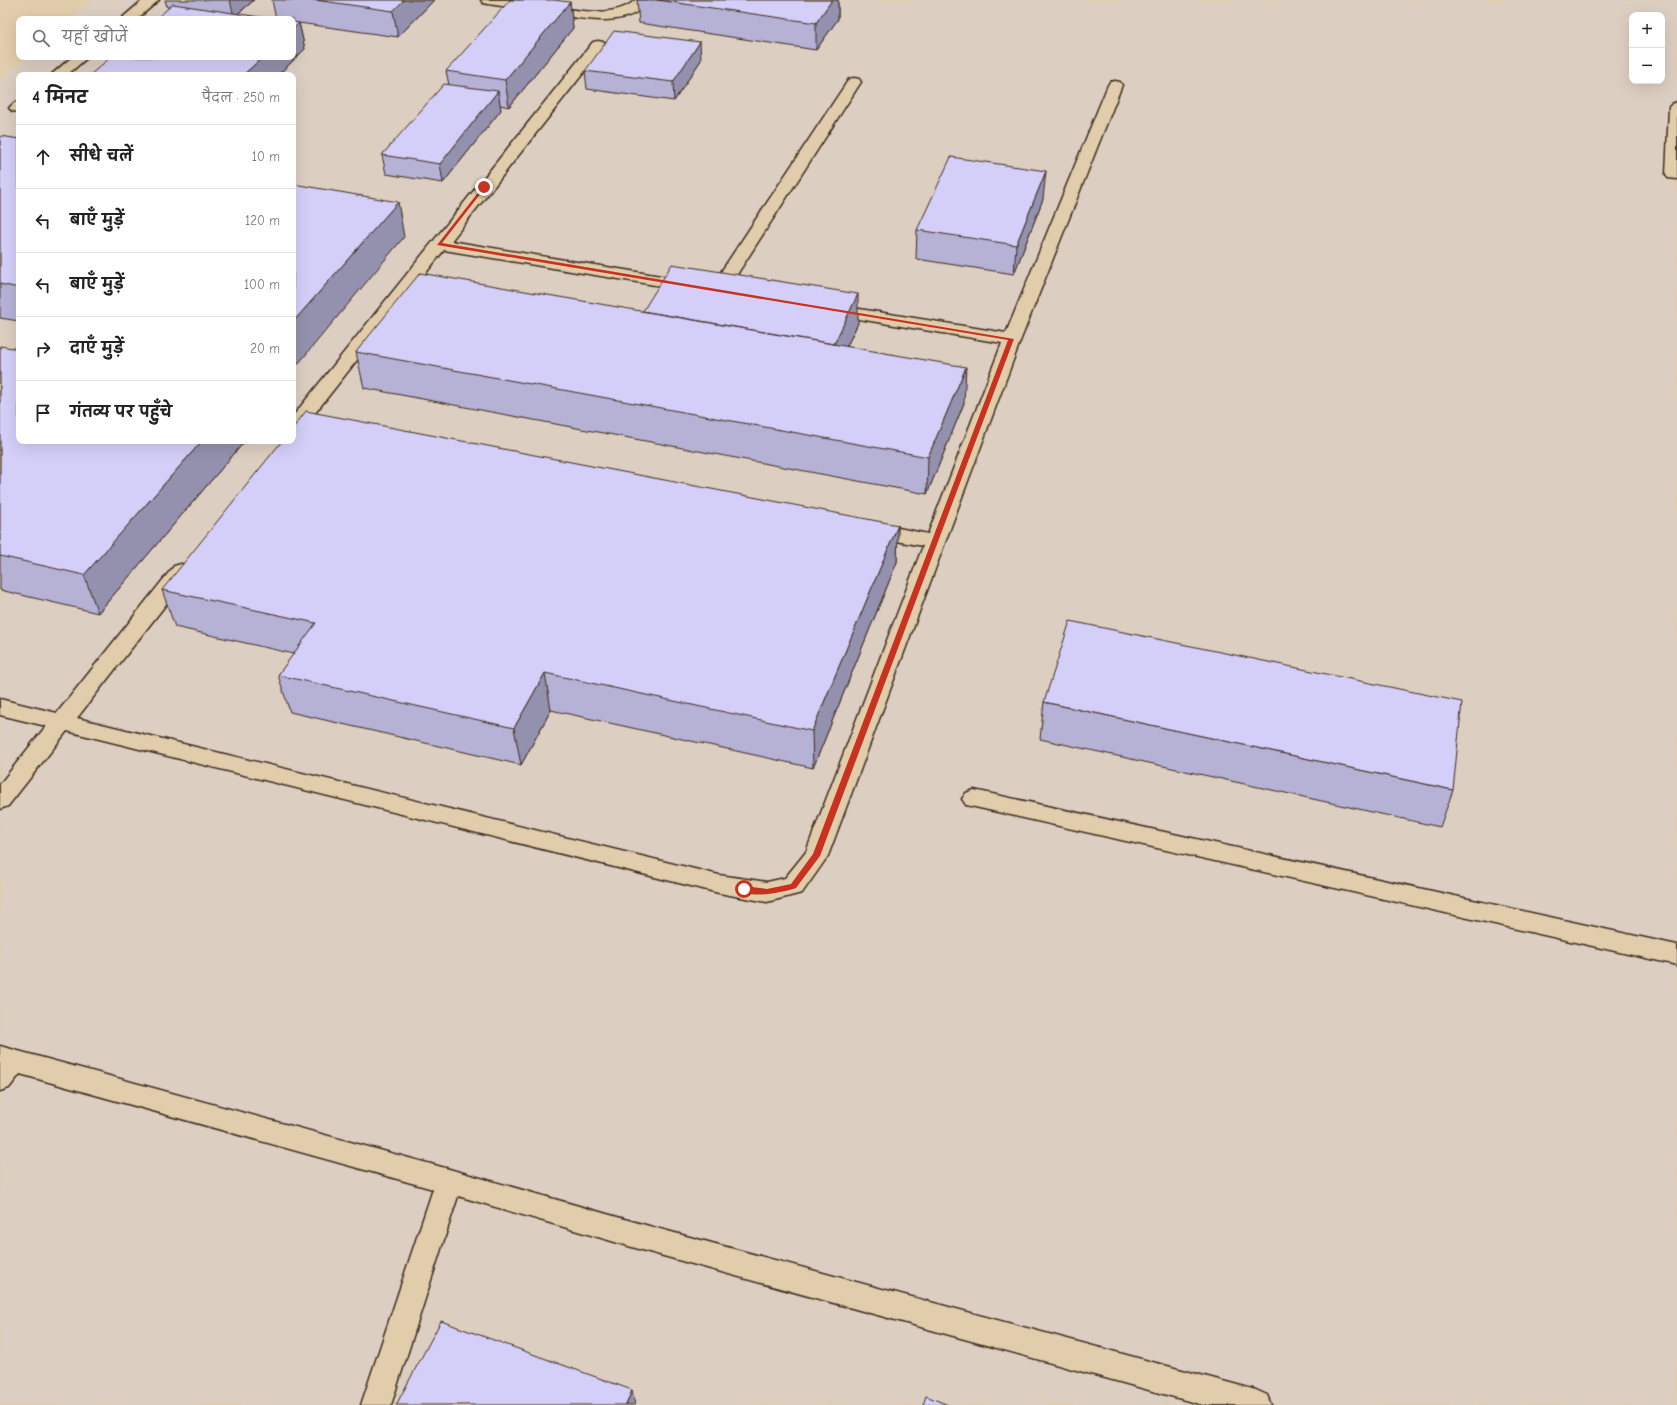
<!DOCTYPE html>
<html lang="hi">
<head>
<meta charset="utf-8">
<style>
  body { margin:0; font-family:"Comic Neue","Playpen Sans Deva",sans-serif; background:#f6f6f6; color:#222 }
  .controls { position:absolute; right:12px; top:12px; display:grid; overflow:hidden; border-radius:8px; box-shadow:0 4px 16px #0002 }
  .controls button { width:36px; height:36px; display:grid; place-items:center; padding:0; border:0; border-bottom:1px solid #e0e0e0; background:#fff; color:#222; font:20px sans-serif }
  .stop { position:absolute; width:12px; height:12px; margin:-9px; border:3px solid #c8321e; border-radius:50%; background:#fff }
  .stop.end { background:#c8321e; border-color:#fff; box-shadow:0 1px 4px #0008 }
  .list { margin:0; padding:0; list-style:none }
  h2 { display:flex; justify-content:space-between; align-items:center; height:52px; margin:0; padding:0 16px; font-size:17px }
  h2 small { font-size:13px; font-weight:400; color:#767676 }
  .list li { display:grid; grid-template-columns:26px 1fr auto; gap:12px; align-items:center; box-sizing:border-box; height:64px; padding:0 16px; border-top:1px solid #e0e0e0 }
  .list b { display:block; font-size:15px; white-space:nowrap }
  .list em { font-size:13px; font-style:normal; color:#767676 }
  .icon { flex:none; width:22px; height:22px; fill:none; stroke:currentColor; stroke-width:2; stroke-linecap:round; stroke-linejoin:round }
  .map { position:relative; flex:none; width:1677px; height:1405px; overflow:hidden }
  .search { position:absolute; background:#fff; box-shadow:0 4px 16px #0002; left:16px; top:16px; width:280px; height:44px; display:flex; align-items:center; gap:10px; box-sizing:border-box; padding:0 14px; border-radius:8px; color:#767676; font-size:15px }
  .panel { position:absolute; background:#fff; box-shadow:0 4px 16px #0002; left:16px; top:72px; width:280px; height:372px; border-radius:8px }
  .map>svg:first-child { display:block }
  .built { fill:#ddcec2; fill-rule:evenodd }
  .lines { fill:none; stroke-linecap:round; stroke-linejoin:round }
  .service-casing { stroke:#3b2a1e; stroke-width:3 }
  .minor-casing { stroke:#3b2a1e; stroke-width:3 }
  .service { fill:#e1cdab; fill-rule:evenodd }
  .minor { fill:#e1cdab; fill-rule:evenodd }
  .wall { fill:#b6b2d5; stroke:#3b2a1e }
  .shaded-wall { fill:#9491ae; stroke:#3b2a1e }
  .building { fill:#d4cff8; stroke:#3b2a1e }
  .route { fill:#c8321e }
</style>
</head>
<body>
<div class="map">
<svg width="1677" height="1405" viewBox="0 0 1677 1405">
  <rect width="100%" height="100%" fill="#e1cdab"/>
  <filter id="ink" filterUnits="userSpaceOnUse"><feTurbulence type="fractalNoise" baseFrequency=".025" numOctaves="2"/><feDisplacementMap in="SourceGraphic" scale="8" xChannelSelector="R" yChannelSelector="G"/><feConvolveMatrix kernelMatrix="1 2 1 2 8 2 1 2 1" color-interpolation-filters="sRGB"/></filter>
  <g filter="url(#ink)">
    <path class="built" d="M93 0H1677V1405H0V80L27 57H293V19H71ZM1632 15H1662V81H1632ZM19 75H293V441H19Z"/>
    <g class="lines">
      <g class="service-casing">
        <g id="service">
          <polygon points="143,0 159,0 137,19 121,19"/>
          <path d="M481 0C493 0 506 0 518 0 549 4 611 24 635 0H650C628 31 580 18 549 13 529 10 508 7 488 4L483 3Z"/>
          <polygon points="598,41 603,42 605,45 603,48 451,241 697,282 700,286 697,290 691,291 444,250 300,432 293,434 293,416 593,42"/>
          <polygon points="72,57 88,57 67,75 51,75"/>
          <polygon points="854,78 859,79 861,82 727,290 724,294 718,295 712,294 709,290 847,82 849,79"/>
          <polygon points="1115,81 1120,82 1122,85 1021,339 828,856 802,893 767,902 719,893 67,731 8,806 0,809 0,784 46,726 0,715 0,699 57,713 174,566 181,564 188,566 191,571 188,576 77,718 719,875 767,882 785,878 806,852 923,546 869,536 862,534 859,529 862,524 869,522 928,534 1002,343 829,314 823,313 820,309 823,305 829,304 1006,333 1108,85 1110,82"/>
          <polygon points="19,101 19,112 12,111 9,108 14,103"/>
          <polygon points="1677,102 1677,179 1668,178 1666,175 1669,107 1672,104"/>
          <polygon points="974,790 1677,945 1677,965 966,805 962,799 966,793"/>
        </g>
      </g>
      <g class="minor-casing">
        <polygon id="minor" points="0,1046 449,1169 649,1226 1256,1390 1267,1395 1271,1405 1203,1405 649,1252 458,1196 391,1405 361,1405 433,1189 20,1074 9,1088 0,1091"/>
      </g>
      <use href="#service" class="service"/>
      <use href="#minor" class="minor"/>
    </g>
    <g class="wall">
      <polygon points="165,0 254,0 238,14 167,7"/>
      <polygon points="272,0 434,0 398,37 299,23 305,49 278,75 90,75 293,57 293,19 276,19"/>
      <polygon points="637,0 838,0 838,19 816,50 639,23"/>
      <polygon points="570,2 573,28 509,107 500,105 501,110 443,183 386,174 382,155 449,85 446,71"/>
      <polygon points="701,60 674,101 587,89 585,71"/>
      <polygon points="0,137 19,139 19,321 0,318"/>
      <polygon points="1043,199 1014,274 916,259 917,230"/>
      <polygon points="643,311 858,323 847,346 964,403 927,494 364,388 356,352"/>
      <polygon points="0,346 19,441 245,441 98,613 0,590"/>
      <polygon points="898,525 897,562 813,768 551,710 521,765 290,712 278,675 294,654 175,627 162,590"/>
      <polygon points="1044,702 1453,790 1440,827 1040,739"/>
    </g>
    <g class="shaded-wall">
      <polygon points="230,0 254,0 234,17"/>
      <polygon points="404,0 434,0 398,37 393,11"/>
      <polygon points="832,0 838,0 838,19 816,50 816,23"/>
      <polygon points="570,2 573,28 509,107 505,80"/>
      <polygon points="299,23 305,49 278,75 243,75 263,57 293,57 293,29"/>
      <polygon points="700,42 701,60 674,101 673,82"/>
      <polygon points="498,91 501,110 443,183 440,164"/>
      <polygon points="1046,171 1043,199 1014,274 1016,245"/>
      <polygon points="398,202 404,237 293,370 293,322"/>
      <polygon points="858,294 858,323 832,377 832,348"/>
      <polygon points="966,367 964,403 927,494 928,457"/>
      <polygon points="202,441 245,441 98,613 84,575"/>
      <polygon points="898,525 897,562 813,768 812,731"/>
      <polygon points="545,673 551,710 521,765 514,728"/>
      <polygon points="632,1390 635,1405 626,1405"/>
    </g>
    <g class="building">
      <polygon points="315,0 404,0 393,11"/>
      <polygon points="510,0 553,0 570,2 505,80 446,71"/>
      <polygon points="657,0 832,0 816,23"/>
      <polygon points="173,4 273,19 156,19"/>
      <polygon points="293,22 299,23 293,29"/>
      <polygon points="614,31 700,42 673,82 585,71"/>
      <polygon points="111,57 263,57 243,75 90,75"/>
      <polygon points="444,84 498,91 440,164 382,155"/>
      <polygon points="1,136 19,139 19,288 0,284 0,137"/>
      <polygon points="951,157 1046,171 1016,245 917,230"/>
      <polygon points="293,184 398,202 293,322"/>
      <polygon points="672,264 858,294 834,344 643,311"/>
      <polygon points="420,273 966,367 928,457 356,352"/>
      <polygon points="0,346 19,349 19,441 202,441 84,575 0,556"/>
      <polygon points="306,411 898,525 812,731 545,673 514,728 278,675 316,623 162,590 282,441 293,441 293,428"/>
      <polygon points="1070,621 1462,702 1453,790 1044,702"/>
      <polygon points="441,1321 632,1390 626,1405 396,1405"/>
      <polygon points="926,1396 948,1405 923,1405"/>
    </g>
  </g>
  <path class="route" d="M484 185 485 188 442 243 1014 339 820 856 796 888C784 892 749 900 740 889L744 886 767 889 791 884 813 854 1008 340 437 245Z"/>
</svg>
<div class="controls">
<button>+</button>
<button>−</button>
</div>
<div class="stop" style="left:744px;top:889px"></div>
<div class="stop end" style="left:484px;top:187px"></div>
<div class="search"><svg class="icon" aria-label="search" viewBox="0 0 24 24"><circle cx="10" cy="10" r="6"/><path d="M15 15l6 6"/></svg>यहाँ खोजें</div>
<section class="panel">
<h2>4 मिनट<small>पैदल · 250 m</small></h2>
<ul class="list">
<li><svg class="icon" aria-label="ahead" viewBox="0 0 24 24"><path d="M12 20V5M6 11l6-6 6 6"/></svg><div><b>सीधे चलें</b></div><em>10 m</em></li>
<li><svg class="icon" aria-label="left" viewBox="0 0 24 24"><path d="M17 20v-9H6M10 6l-5 5 5 5"/></svg><div><b>बाएँ मुड़ें</b></div><em>120 m</em></li>
<li><svg class="icon" aria-label="left" viewBox="0 0 24 24"><path d="M17 20v-9H6M10 6l-5 5 5 5"/></svg><div><b>बाएँ मुड़ें</b></div><em>100 m</em></li>
<li><svg class="icon" aria-label="right" viewBox="0 0 24 24"><path d="M7 20v-9h11M14 6l5 5-5 5"/></svg><div><b>दाएँ मुड़ें</b></div><em>20 m</em></li>
<li><svg class="icon" aria-label="arrive" viewBox="0 0 24 24"><path d="M6 21V4h12l-3 4 3 4H6"/></svg><div><b>गंतव्य पर पहुँचे</b></div></li>
</ul>
</section>
</div>
</body>
</html>
